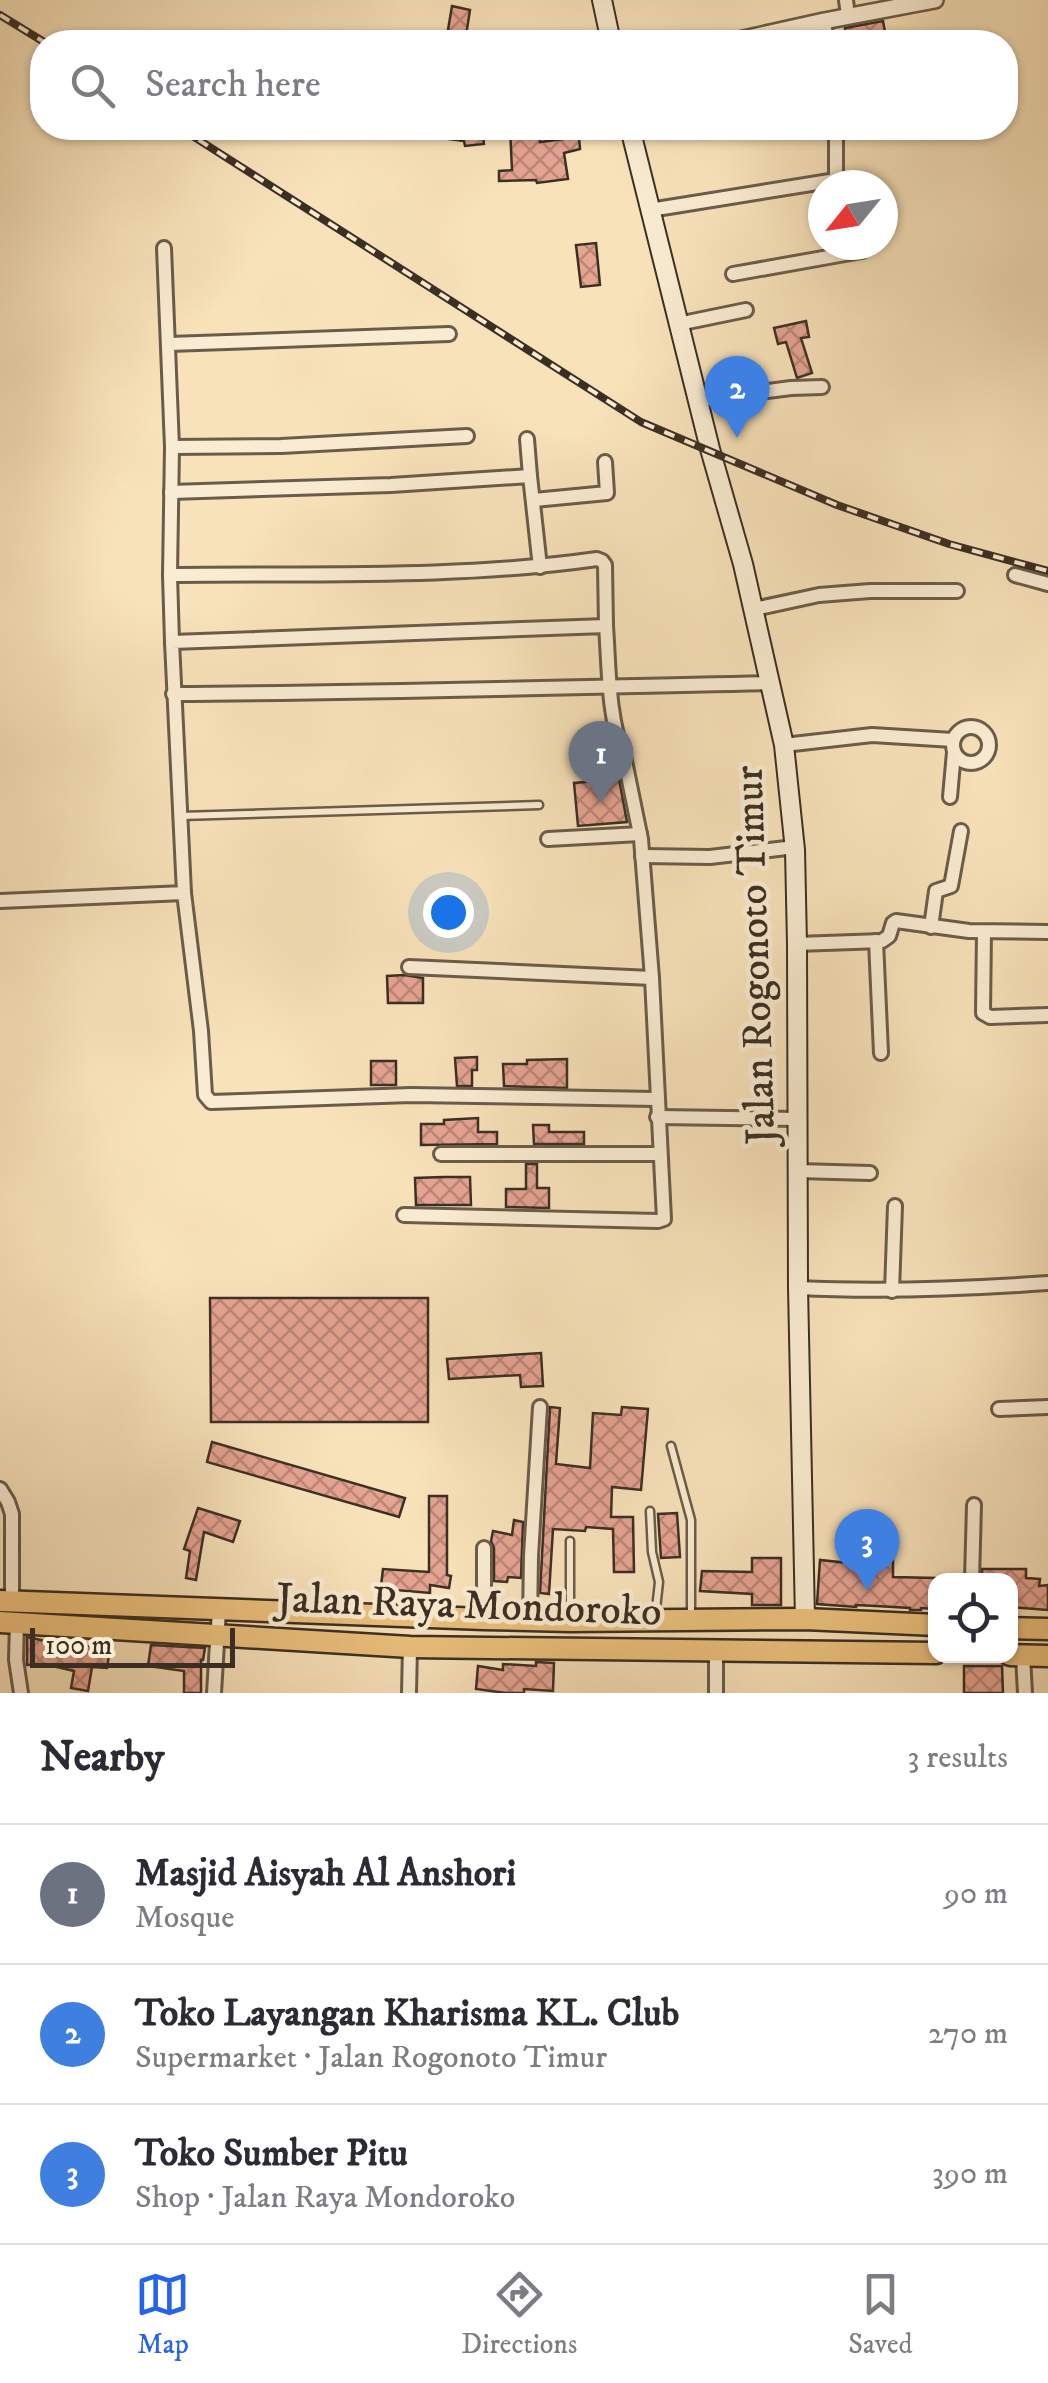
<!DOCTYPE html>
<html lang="en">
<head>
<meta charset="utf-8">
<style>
  body { margin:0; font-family:"IM FELL DW Pica",serif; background:#f2f2f3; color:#2b2b33 }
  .controls { position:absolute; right:30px; bottom:30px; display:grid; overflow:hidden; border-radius:20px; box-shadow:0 2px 8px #0004 }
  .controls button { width:90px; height:90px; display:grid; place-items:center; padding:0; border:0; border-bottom:2px solid #e1e1e2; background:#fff; color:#2b2b33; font:50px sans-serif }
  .compass { position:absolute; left:808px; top:170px; width:90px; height:90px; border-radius:50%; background:#fff; box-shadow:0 2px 8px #0004; rotate:240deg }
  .scale { position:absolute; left:30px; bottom:25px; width:205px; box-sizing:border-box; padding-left:10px; border:5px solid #3b2f24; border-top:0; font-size:28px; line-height:35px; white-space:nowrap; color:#3b2f24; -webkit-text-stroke:8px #faecd2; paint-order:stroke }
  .you { position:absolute; left:448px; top:912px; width:35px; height:35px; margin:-25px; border:8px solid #fff; border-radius:50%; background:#1a73e8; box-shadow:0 0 0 15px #1a73e833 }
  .badge { display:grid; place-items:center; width:65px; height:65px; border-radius:50%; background:#2563eb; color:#fff; font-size:32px; font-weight:700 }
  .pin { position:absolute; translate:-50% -82px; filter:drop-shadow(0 2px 5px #0008) }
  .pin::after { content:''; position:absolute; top:52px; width:35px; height:30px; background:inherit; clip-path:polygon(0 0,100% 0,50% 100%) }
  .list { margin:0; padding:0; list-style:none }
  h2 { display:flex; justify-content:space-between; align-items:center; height:130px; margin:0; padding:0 40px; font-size:42px }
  h2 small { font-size:32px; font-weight:400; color:#7c7c81 }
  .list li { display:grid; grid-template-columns:65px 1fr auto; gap:30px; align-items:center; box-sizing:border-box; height:140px; padding:0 40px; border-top:2px solid #e1e1e2 }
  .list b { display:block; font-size:38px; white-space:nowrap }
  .list p { margin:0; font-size:32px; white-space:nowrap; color:#7c7c81 }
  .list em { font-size:32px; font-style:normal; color:#7c7c81 }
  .icon { flex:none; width:55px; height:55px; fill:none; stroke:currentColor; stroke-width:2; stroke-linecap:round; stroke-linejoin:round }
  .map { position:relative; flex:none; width:1048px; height:1693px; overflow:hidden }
  .search { position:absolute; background:#fff; box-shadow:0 2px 8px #0004; left:30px; right:30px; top:30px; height:110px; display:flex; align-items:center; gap:25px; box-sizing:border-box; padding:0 35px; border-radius:40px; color:#7c7c81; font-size:38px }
  .sheet { height:550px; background:#fff }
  nav { display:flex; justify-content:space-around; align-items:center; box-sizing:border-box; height:140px; border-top:2px solid #e1e1e2; background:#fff; font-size:28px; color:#7c7c81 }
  nav a { display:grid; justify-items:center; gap:5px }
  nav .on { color:#2563eb }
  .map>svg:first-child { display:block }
  .building { fill:url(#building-cross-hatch); stroke:#3b2f24; stroke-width:2.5 }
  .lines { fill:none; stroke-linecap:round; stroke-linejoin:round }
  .service-casing { stroke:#6a5c4a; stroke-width:11 }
  .minor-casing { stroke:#6a5c4a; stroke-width:18 }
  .tertiary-casing { stroke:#6a5c4a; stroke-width:20 }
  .secondary-casing { stroke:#3b2f24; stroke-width:22 }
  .trunk-casing { stroke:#3b2f24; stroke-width:25 }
  .service { stroke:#faecd2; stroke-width:6 }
  .minor { stroke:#faecd2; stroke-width:12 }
  .tertiary { stroke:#faecd2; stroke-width:15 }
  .secondary { stroke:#faecd2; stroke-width:18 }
  .trunk { stroke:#ecc17d; stroke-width:20 }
  .rail-casing { stroke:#3b2f24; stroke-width:8 }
  .rail { stroke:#faecd2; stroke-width:4; stroke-dasharray:11; stroke-linecap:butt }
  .labels { text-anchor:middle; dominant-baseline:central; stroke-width:9; stroke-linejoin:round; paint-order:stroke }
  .street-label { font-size:42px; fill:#3b2f24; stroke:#faecd2 }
</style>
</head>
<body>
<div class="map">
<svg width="1048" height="1693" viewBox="0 0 1048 1693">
  <defs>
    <pattern id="building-cross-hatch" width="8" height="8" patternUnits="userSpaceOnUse" patternTransform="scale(2.5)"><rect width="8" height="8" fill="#e6a492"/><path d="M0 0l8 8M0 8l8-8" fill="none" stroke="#bc8677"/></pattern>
  </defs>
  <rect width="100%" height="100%" fill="#f8e2ba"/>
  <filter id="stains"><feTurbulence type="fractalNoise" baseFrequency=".002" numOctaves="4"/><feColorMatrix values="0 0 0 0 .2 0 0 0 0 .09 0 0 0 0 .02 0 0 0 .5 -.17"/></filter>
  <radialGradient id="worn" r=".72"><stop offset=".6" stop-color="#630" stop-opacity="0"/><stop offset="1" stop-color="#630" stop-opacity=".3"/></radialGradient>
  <g class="building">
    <polygon points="452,6 470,10 465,42 446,42"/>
    <polygon points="883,21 886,37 866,41 866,42 847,42 845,28"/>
    <polygon points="449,128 482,128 484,144 465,146 464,141 448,139"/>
    <polygon points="510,128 521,128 522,136 540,135 540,142 579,137 580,149 564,153 568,179 537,183 536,180 499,181 499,171 512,170"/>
    <polygon points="596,243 600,285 581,287 576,245"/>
    <polygon points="806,321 809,337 801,338 812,373 797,378 786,342 778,344 774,328"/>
    <polygon points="619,779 627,822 578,826 574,783"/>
    <polygon points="404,975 423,978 423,1003 388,1003 387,976"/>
    <polygon points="477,1057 477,1070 472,1070 472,1086 457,1086 455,1058"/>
    <polygon points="567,1059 567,1088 504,1086 503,1064 527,1064 527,1060"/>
    <rect x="371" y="1061" width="25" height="24"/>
    <polygon points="478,1118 478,1132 497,1132 497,1144 421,1145 421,1124 444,1124 444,1120"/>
    <polygon points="533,1125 549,1125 549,1132 584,1132 584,1144 534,1144"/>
    <polygon points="526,1164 537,1164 537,1188 549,1188 549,1208 506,1207 506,1189 526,1189"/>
    <polygon points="443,1177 470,1177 471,1205 416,1205 415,1178"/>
    <polygon points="210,1298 428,1298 428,1422 211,1422"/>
    <polygon points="541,1353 543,1386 521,1387 520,1375 449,1379 447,1359"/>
    <polygon points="550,1407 560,1408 556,1464 590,1468 593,1413 621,1415 622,1407 648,1409 641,1490 612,1487 611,1517 633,1517 634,1572 614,1572 613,1529 586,1527 585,1531 553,1529 549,1594 540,1593"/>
    <polygon points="212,1442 405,1498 399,1517 207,1462"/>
    <polygon points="429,1496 447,1496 447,1575 451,1576 449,1588 430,1585 430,1593 396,1590 395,1596 380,1594 383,1569 429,1572"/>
    <polygon points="198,1508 240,1521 233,1542 204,1532 196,1580 186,1578 190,1551 184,1549"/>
    <polygon points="677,1513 680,1557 661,1558 658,1514"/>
    <polygon points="514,1520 523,1522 521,1578 508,1577 507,1582 494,1581 494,1548 491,1541 493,1531 512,1535"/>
    <polygon points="752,1558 781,1558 781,1605 752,1605 752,1594 700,1591 702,1571 752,1572"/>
    <polygon points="877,1559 893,1559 893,1577 936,1578 936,1609 921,1608 921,1610 910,1610 910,1608 876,1606 856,1605 856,1607 817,1604 820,1560 877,1566"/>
    <polygon points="982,1569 1026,1569 1026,1578 1040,1579 1039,1586 1048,1585 1048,1610 1010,1607 1010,1580 982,1580"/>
    <polygon points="27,1637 78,1648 78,1644 110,1649 107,1668 92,1667 88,1691 71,1688 74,1671 44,1664 27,1665"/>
    <polygon points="151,1645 205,1648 203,1660 201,1660 201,1693 184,1693 184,1671 148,1666"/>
    <polygon points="536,1662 554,1663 553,1691 524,1689 524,1693 506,1693 476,1689 478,1666 503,1670 503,1664 536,1666"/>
    <polygon points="964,1666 1002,1666 1003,1693 964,1693"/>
  </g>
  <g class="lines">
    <g class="service-casing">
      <g id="service">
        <polyline points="523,42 528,40 548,42"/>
        <polyline points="181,816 539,805"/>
        <polyline points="671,1446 691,1520 691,1617"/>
        <polyline points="650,1511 652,1552 659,1582 655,1618"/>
        <polyline points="570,1541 570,1620"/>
      </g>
    </g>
    <g class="minor-casing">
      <g id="minor">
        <polyline points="846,0 848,16"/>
        <polyline points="824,21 827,42"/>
        <polyline points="836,180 850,180 855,185"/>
        <polyline points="650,210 836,180 836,128"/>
        <polyline points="164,248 172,447 170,575 172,642"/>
        <polyline points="733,274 862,251 870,245"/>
        <polyline points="678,324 746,310"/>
        <polyline points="169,344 449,334"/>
        <polyline points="698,400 791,388 822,387"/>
        <polyline points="527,439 530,476"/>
        <polyline points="172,447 281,446 467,436"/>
        <polyline points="171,492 391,485 530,476 540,567"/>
        <polyline points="534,500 607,493 605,462"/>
        <path d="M170 575C312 573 457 579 597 559L602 561 605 565 606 626"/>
        <polyline points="1015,575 1048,584"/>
        <polyline points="754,609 819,595 870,591 957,591"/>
        <path d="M173 694C373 693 571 687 771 683"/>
        <circle cx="971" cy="745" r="18"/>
        <polyline points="784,745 872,735 953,740"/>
        <polyline points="950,797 954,752"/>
        <polyline points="548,839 640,834"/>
        <polyline points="642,856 710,857 795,847"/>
        <polyline points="184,893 201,1031 205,1095 211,1102 411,1095 656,1099"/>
        <path d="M0 901 184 893 172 642 606 626C609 666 608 719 624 756L641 839 652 978 664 1219 658 1221 404 1215"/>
        <polyline points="931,927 936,891 951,886 961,831"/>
        <polyline points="984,932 983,1013 990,1017 1048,1015"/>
        <polyline points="876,941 881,1053"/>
        <polyline points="797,944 882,941 889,936 893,923 896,921 969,931 1048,932"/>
        <polyline points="409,967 652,978"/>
        <polyline points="657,1117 798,1119"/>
        <polyline points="441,1154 659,1154"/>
        <polyline points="798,1171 870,1173"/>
        <path d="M798 1288C882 1292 964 1289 1048 1283"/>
        <polyline points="892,1291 895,1206"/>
        <polyline points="999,1409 1048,1407"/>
        <polyline points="0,1489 8,1502 12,1514 12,1602"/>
        <polyline points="972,1580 974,1505"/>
        <polyline points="484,1619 484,1548"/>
        <polyline points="530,1620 531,1556 540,1407"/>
        <polyline points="17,1622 16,1660 21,1693"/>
        <polyline points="716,1651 716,1693"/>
        <polyline points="1023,1656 1025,1693"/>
        <polyline points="214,1693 219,1610"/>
        <polyline points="409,1693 410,1647"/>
      </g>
    </g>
    <g class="tertiary-casing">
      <polyline id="tertiary" points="730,42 824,21 935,0"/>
    </g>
    <g class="secondary-casing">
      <g id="secondary">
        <polyline points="602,0 611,42"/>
        <polyline points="630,128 710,449 743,564 784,745 795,850 797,944 798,1288 805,1619"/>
      </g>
    </g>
    <g class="trunk-casing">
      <g id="trunk">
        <polyline points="0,1601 484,1619 570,1621 805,1619 936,1625"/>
        <polyline points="0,1622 410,1647 936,1653"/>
        <polyline points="1010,1628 1048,1629"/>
        <polyline points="1010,1655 1048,1656"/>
      </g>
    </g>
    <use href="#service" class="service"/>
    <use href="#minor" class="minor"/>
    <use href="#tertiary" class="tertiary"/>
    <use href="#secondary" class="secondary"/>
    <use href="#trunk" class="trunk"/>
    <g class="rail-casing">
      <g id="rail">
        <polyline points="0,15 44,42"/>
        <polyline points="180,128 641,422 837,505 949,544 1048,571"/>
      </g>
    </g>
    <use href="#rail" class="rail"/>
  </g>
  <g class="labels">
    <g class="street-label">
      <text transform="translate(756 955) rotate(-92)">Jalan Rogonoto Timur</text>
      <text transform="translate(469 1606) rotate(2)">Jalan Raya Mondoroko</text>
    </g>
  </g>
  <rect width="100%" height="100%" filter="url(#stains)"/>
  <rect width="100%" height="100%" fill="url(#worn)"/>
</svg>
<div class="controls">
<button><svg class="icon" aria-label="locate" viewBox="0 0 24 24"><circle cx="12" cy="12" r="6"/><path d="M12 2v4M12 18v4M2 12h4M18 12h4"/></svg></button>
</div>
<svg class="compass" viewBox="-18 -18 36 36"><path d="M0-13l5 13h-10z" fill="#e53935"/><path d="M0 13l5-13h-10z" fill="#7c7c81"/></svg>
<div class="scale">100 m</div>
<div class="you"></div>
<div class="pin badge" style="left:601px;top:803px;background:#6b7280">1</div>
<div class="pin badge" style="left:737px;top:438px;background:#3f7fe0">2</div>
<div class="pin badge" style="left:867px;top:1591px;background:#3f7fe0">3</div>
<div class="search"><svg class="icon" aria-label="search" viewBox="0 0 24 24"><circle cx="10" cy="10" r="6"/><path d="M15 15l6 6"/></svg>Search here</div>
</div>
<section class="sheet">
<h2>Nearby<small>3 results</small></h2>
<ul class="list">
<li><span class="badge" style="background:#6b7280">1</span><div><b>Masjid Aisyah Al Anshori</b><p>Mosque</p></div><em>90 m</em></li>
<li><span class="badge" style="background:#3f7fe0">2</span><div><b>Toko Layangan Kharisma KL. Club</b><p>Supermarket · Jalan Rogonoto Timur</p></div><em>270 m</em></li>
<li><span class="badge" style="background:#3f7fe0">3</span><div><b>Toko Sumber Pitu</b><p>Shop · Jalan Raya Mondoroko</p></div><em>390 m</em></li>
</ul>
</section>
<nav>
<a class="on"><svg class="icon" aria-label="map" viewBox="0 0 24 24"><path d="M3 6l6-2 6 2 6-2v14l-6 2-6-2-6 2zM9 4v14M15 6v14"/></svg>Map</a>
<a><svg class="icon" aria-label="directions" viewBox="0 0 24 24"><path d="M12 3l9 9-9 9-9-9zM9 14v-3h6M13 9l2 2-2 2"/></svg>Directions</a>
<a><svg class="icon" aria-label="saved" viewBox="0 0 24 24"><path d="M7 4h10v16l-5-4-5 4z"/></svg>Saved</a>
</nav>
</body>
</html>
